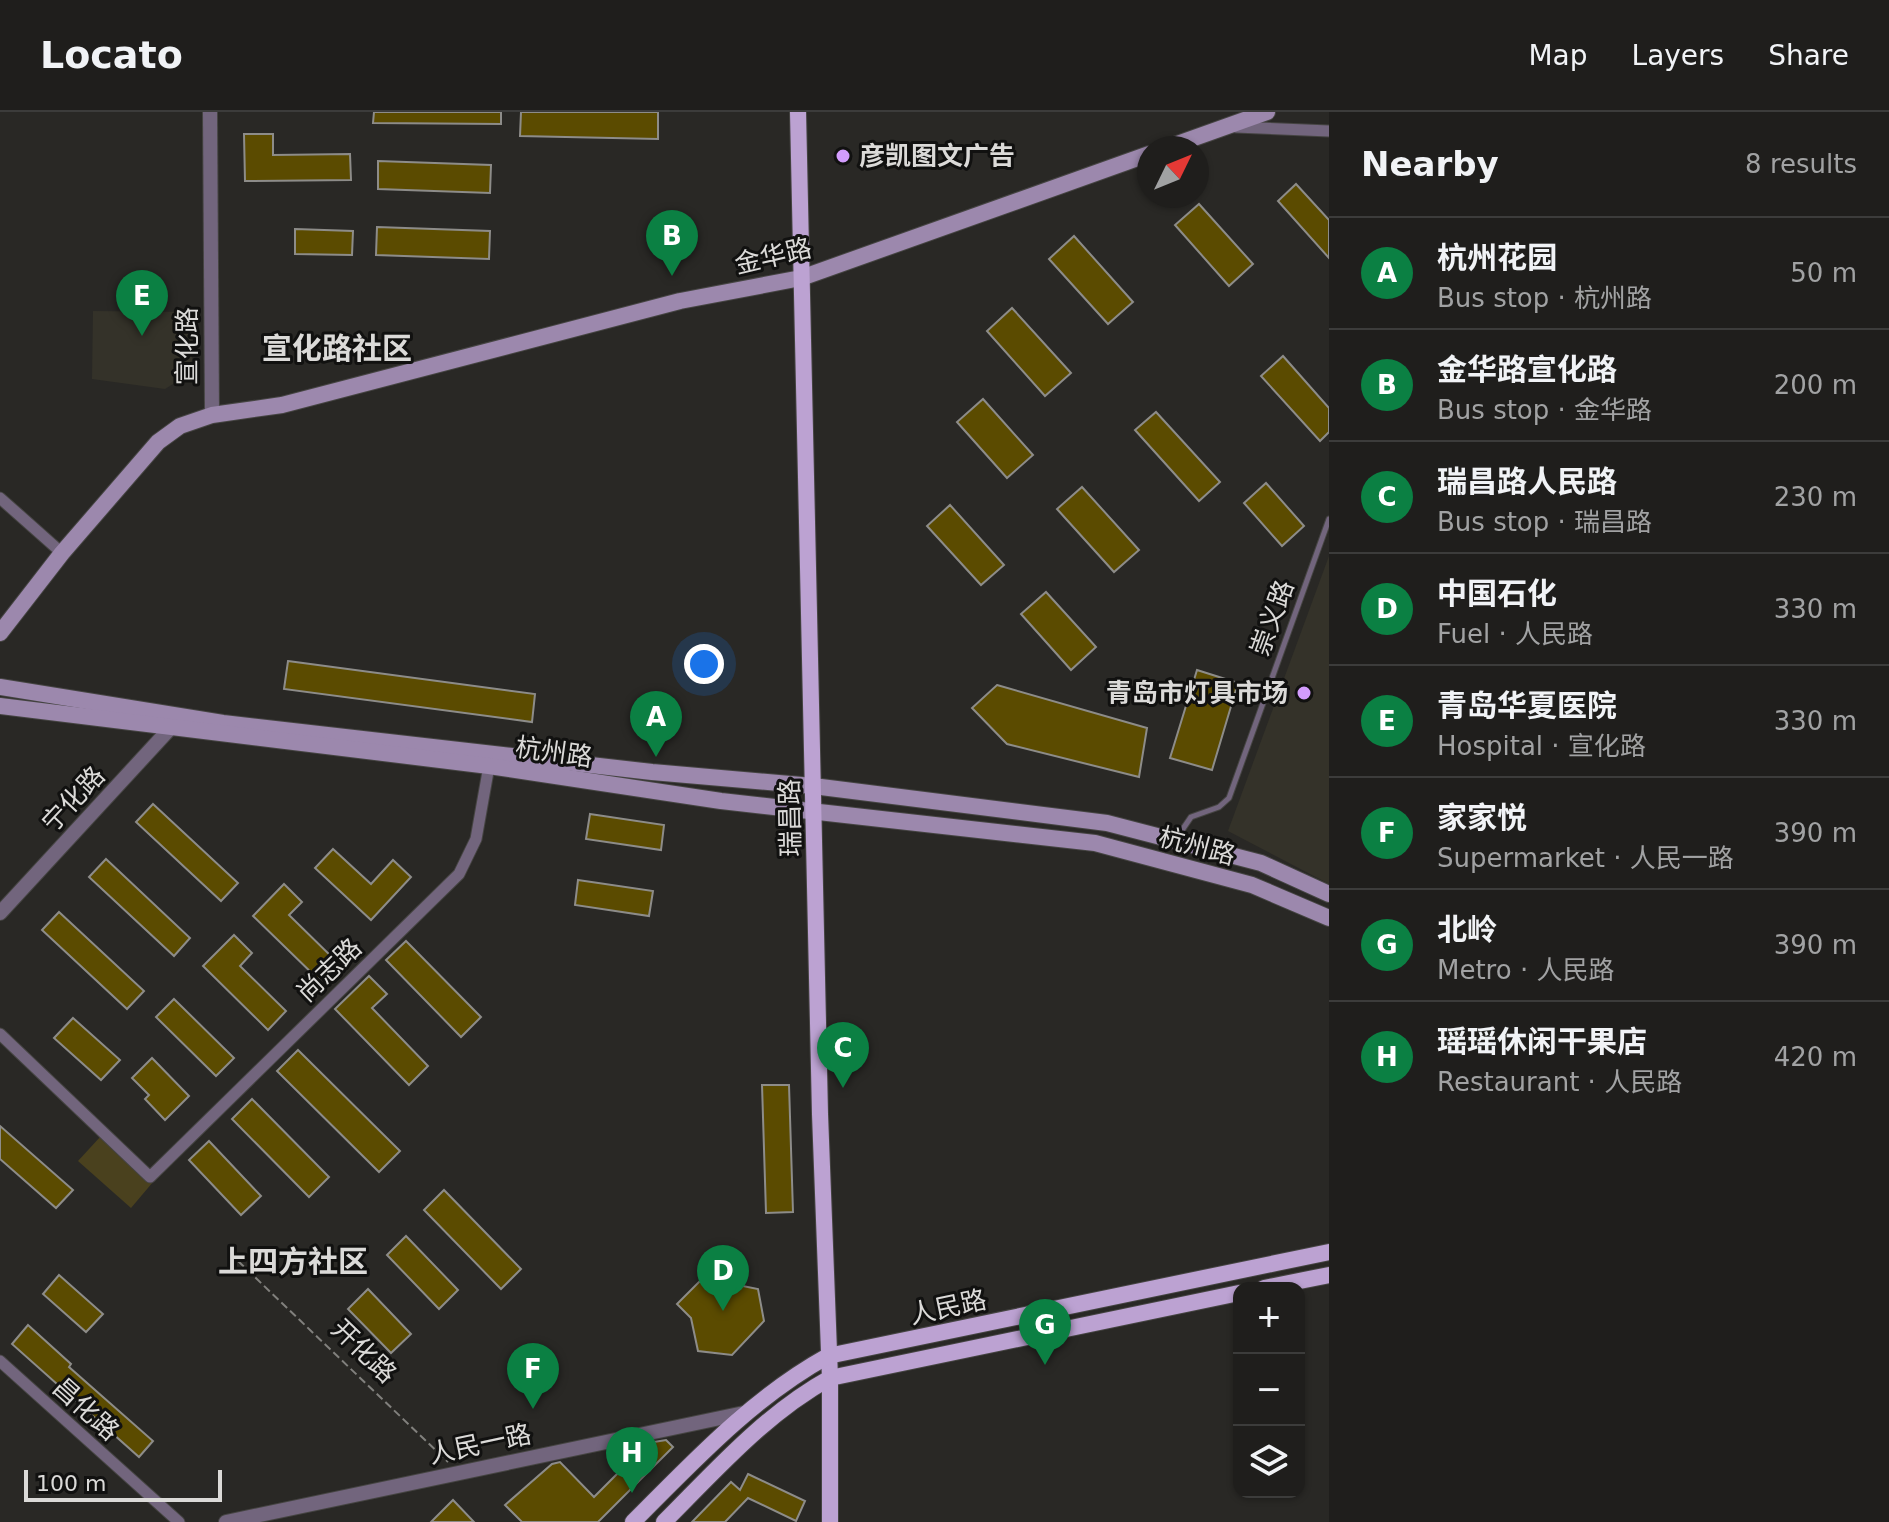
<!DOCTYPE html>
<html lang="en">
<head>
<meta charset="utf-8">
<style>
  body { margin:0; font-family:"DejaVu Sans","Noto Sans SC",sans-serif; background:#272725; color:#f1f3f6 }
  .controls { position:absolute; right:24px; bottom:24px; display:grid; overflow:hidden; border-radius:16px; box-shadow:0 2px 6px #0004 }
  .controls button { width:72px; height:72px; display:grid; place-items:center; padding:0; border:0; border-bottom:2px solid #3c3c3b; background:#1f1e1c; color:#f1f3f6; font:40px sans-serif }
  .compass { position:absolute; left:1137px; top:24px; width:72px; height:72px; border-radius:50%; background:#1f1e1c; box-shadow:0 2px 6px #0004; rotate:47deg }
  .scale { position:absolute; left:24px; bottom:20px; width:198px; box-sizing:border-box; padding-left:8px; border:4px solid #dbdad8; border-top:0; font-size:22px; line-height:28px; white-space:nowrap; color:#dbdad8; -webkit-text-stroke:6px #111110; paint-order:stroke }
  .you { position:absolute; left:704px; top:552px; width:28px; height:28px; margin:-20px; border:6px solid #fff; border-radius:50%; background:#1a73e8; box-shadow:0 0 0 12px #1a73e833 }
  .badge { display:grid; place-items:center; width:52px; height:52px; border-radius:50%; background:#0b8043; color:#fff; font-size:26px; font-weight:700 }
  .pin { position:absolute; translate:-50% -66px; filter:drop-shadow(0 2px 4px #0008) }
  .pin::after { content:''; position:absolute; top:42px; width:28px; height:24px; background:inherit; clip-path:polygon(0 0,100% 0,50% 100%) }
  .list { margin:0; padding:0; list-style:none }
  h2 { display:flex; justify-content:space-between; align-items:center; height:104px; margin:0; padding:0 32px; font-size:34px }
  h2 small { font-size:26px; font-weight:400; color:#a1a2a3 }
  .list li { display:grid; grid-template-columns:52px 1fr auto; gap:24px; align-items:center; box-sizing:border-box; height:112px; padding:0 32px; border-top:2px solid #3c3c3b }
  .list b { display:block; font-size:30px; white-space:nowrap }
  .list p { margin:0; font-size:26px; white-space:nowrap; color:#a1a2a3 }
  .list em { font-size:26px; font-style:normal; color:#a1a2a3 }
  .icon { flex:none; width:44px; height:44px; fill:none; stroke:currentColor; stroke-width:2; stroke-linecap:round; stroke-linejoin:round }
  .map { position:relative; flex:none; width:1329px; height:1410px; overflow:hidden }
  header { display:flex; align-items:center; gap:48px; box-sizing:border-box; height:112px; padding:0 40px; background:#1f1e1c; border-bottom:2px solid #3c3c3b }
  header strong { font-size:38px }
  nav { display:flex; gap:44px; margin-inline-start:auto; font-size:28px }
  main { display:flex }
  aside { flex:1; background:#1f1e1c }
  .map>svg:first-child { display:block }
  .built { fill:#343229 }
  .green { fill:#4a411e }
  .building { fill:#5b4b00; stroke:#8d8c89; stroke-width:2 }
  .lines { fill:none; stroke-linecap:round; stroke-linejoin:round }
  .service-casing { stroke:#454442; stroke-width:7 }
  .minor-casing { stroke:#454442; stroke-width:13 }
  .tertiary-casing { stroke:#454442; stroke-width:16 }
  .secondary-casing { stroke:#454442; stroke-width:18 }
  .primary-casing { stroke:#454442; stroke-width:18 }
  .path { stroke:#81807d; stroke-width:2; stroke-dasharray:8 4; stroke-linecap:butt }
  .service { stroke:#72657d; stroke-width:5 }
  .minor { stroke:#72657d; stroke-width:11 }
  .tertiary { stroke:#72657d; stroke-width:14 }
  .secondary { stroke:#9c88ad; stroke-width:16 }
  .primary { stroke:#bca2d2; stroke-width:16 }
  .poi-dot { fill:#d39cfd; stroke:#111110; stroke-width:3 }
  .labels { text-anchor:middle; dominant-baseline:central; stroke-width:6; stroke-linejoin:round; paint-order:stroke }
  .poi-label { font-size:26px; font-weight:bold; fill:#dbdad8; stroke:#111110; text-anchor:start }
  .street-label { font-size:26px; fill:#dbdad8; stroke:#111110 }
  .quarter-label { font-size:30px; font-weight:bold; fill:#dbdad8; stroke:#111110 }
</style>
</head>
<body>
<header>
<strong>Locato</strong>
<nav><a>Map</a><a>Layers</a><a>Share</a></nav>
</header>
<main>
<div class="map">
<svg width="1329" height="1410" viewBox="0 0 1329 1410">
  <rect width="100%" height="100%" fill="#292825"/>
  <g class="built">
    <polygon points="93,199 191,200 192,248 181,267 165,277 92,267"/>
    <polygon points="1329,444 1329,772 1228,719"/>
  </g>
  <polygon class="green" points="101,1024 153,1070 131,1096 78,1049"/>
  <g class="building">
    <polygon points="374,0 501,0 501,12 373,11"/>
    <polygon points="521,0 658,0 658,27 520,24"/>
    <polygon points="244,22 273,22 273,43 350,42 351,68 245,69"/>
    <polygon points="378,49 491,53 490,81 378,77"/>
    <polygon points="1296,72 1329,108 1329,146 1278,89"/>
    <polygon points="1199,92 1253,152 1229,174 1175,113"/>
    <polygon points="377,115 490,119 489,147 376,143"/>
    <polygon points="295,117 353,119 352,143 295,142"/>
    <polygon points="1074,124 1133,190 1108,212 1049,147"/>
    <polygon points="1012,196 1071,261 1045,284 987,219"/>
    <polygon points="1283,244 1329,296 1329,320 1320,329 1261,264"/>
    <polygon points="983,287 1033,343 1007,366 957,310"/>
    <polygon points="1156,300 1220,370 1199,389 1135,318"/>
    <polygon points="1266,371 1304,414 1282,434 1244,391"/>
    <polygon points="1082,375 1139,438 1114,460 1057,397"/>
    <polygon points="950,393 1004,453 981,473 927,414"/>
    <polygon points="1046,480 1096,535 1071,558 1021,502"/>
    <polygon points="288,549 535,582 532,610 284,577"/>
    <polygon points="1197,558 1238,571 1212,658 1170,646"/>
    <polygon points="997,573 1147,616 1139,665 1007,632 972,596"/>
    <polygon points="153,692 238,771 221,789 136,710"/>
    <polygon points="590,702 664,713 661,738 586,727"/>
    <polygon points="333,737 371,772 393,748 411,765 371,808 315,756"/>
    <polygon points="106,747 190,826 174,844 89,765"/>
    <polygon points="578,768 653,779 649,804 575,793"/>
    <polygon points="284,772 302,790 289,803 336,849 318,867 253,804"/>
    <polygon points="59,800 144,879 127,897 42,818"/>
    <polygon points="234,823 252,841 240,854 286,899 268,918 203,854"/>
    <polygon points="406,829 481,905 461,925 386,848"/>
    <polygon points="369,864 387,882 372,896 428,954 409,973 335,897"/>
    <polygon points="174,887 234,946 216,964 156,905"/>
    <polygon points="73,906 120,948 101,968 54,926"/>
    <polygon points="298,938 400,1039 379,1060 277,959"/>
    <polygon points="152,946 189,984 165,1008 145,987 149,983 132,966"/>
    <polygon points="762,973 789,973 793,1100 766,1101"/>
    <polygon points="252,987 329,1065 309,1085 232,1007"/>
    <polygon points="0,1014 73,1078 56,1096 0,1047"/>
    <polygon points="209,1029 261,1084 241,1103 189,1048"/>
    <polygon points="444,1078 521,1157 501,1177 424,1098"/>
    <polygon points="406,1124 458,1178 439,1197 387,1143"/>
    <polygon points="711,1158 723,1170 758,1177 764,1209 732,1243 698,1239 691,1206 677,1192"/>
    <polygon points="59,1163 103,1202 86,1220 43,1182"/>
    <polygon points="368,1177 411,1222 391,1241 348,1197"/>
    <polygon points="28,1213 71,1252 69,1255 153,1329 139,1345 12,1232"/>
    <polygon points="666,1328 673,1335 598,1410 522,1410 505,1393 552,1352 560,1350 594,1385 648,1331"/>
    <polygon points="748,1362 805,1389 796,1409 748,1386 725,1410 692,1410 731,1370 740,1378"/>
    <polygon points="453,1388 474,1410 431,1410"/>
  </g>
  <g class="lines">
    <g class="service-casing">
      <polyline id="service" points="1176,727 1191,705 1219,695 1229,686 1329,407"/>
    </g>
    <g class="minor-casing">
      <g id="minor">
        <polyline points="1236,15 1329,19"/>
        <polyline points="0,386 62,441"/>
        <polyline points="0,922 150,1065 459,762 476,727 489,654"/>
        <polyline points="0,1249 179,1410"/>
      </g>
    </g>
    <g class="tertiary-casing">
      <g id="tertiary">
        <polyline points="210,0 212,303"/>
        <polyline points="0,801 176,610"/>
        <polyline points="226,1410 744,1301"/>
      </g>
    </g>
    <g class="secondary-casing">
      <g id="secondary">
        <polyline points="1166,36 1267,0"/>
        <polyline points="0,521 62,441 158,330 180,314 212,303 282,293 680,189 801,166 1149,42"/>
        <polyline points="0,575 223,611 652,660 813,674 1107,711 1261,751 1329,782"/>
        <polyline points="0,594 489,654 721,689 1095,731 1252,773 1329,806"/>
      </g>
    </g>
    <g class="primary-casing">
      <g id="primary">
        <polyline points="798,0 820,1002 830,1266 830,1410"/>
        <polyline points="1264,1176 1329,1163"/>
        <path d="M633 1410C694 1349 752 1286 828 1244L1329 1140"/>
        <path d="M664 1410C716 1358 765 1302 830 1266L1239 1181"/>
      </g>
    </g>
    <polyline class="path" points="238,1149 448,1350"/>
    <use href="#service" class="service"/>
    <use href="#minor" class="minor"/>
    <use href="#tertiary" class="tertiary"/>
    <use href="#secondary" class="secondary"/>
    <use href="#primary" class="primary"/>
  </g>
  <g class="poi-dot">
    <circle cx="843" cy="44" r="8"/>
    <circle cx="1304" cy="581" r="8"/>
  </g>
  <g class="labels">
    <g class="poi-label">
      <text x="859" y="44">彦凯图文广告</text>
      <text x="1288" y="581" text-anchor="end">青岛市灯具市场</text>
    </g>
    <g class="street-label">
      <text transform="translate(773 144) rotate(-13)">金华路</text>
      <text transform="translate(187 234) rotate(-90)">宣化路</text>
      <text transform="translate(1272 506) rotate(-70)">崇义路</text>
      <text transform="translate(554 640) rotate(8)">杭州路</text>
      <text transform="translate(73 687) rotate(-47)">宁化路</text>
      <text transform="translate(790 706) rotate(-91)">瑞昌路</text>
      <text transform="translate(1197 734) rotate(15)">杭州路</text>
      <text transform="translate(329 858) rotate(-44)">尚志路</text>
      <text transform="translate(948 1195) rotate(-12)">人民路</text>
      <text transform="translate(364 1239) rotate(44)">开化路</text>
      <text transform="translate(86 1297) rotate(42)">昌化路</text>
      <text transform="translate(480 1332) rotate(-12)">人民一路</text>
    </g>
    <g class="quarter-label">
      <text x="337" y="236">宣化路社区</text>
      <text x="293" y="1149">上四方社区</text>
    </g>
  </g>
</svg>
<div class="controls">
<button>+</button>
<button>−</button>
<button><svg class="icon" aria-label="layers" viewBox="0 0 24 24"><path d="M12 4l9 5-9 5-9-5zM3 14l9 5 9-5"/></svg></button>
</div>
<svg class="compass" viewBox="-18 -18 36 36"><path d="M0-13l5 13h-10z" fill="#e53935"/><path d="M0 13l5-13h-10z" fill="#a1a2a3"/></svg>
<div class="scale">100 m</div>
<div class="you"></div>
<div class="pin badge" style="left:656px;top:645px">A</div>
<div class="pin badge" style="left:672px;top:164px">B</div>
<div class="pin badge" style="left:843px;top:976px">C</div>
<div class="pin badge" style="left:723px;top:1199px">D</div>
<div class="pin badge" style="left:142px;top:224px">E</div>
<div class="pin badge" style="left:533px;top:1297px">F</div>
<div class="pin badge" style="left:1045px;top:1253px">G</div>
<div class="pin badge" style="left:632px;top:1381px">H</div>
</div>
<aside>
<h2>Nearby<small>8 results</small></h2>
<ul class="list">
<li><span class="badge">A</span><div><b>杭州花园</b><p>Bus stop · 杭州路</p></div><em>50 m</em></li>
<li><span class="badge">B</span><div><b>金华路宣化路</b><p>Bus stop · 金华路</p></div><em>200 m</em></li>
<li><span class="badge">C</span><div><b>瑞昌路人民路</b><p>Bus stop · 瑞昌路</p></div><em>230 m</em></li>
<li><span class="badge">D</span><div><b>中国石化</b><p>Fuel · 人民路</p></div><em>330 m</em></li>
<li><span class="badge">E</span><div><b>青岛华夏医院</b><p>Hospital · 宣化路</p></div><em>330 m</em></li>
<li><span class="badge">F</span><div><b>家家悦</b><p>Supermarket · 人民一路</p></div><em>390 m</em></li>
<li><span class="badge">G</span><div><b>北岭</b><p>Metro · 人民路</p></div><em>390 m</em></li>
<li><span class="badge">H</span><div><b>瑶瑶休闲干果店</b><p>Restaurant · 人民路</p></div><em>420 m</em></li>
</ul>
</aside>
</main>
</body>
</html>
